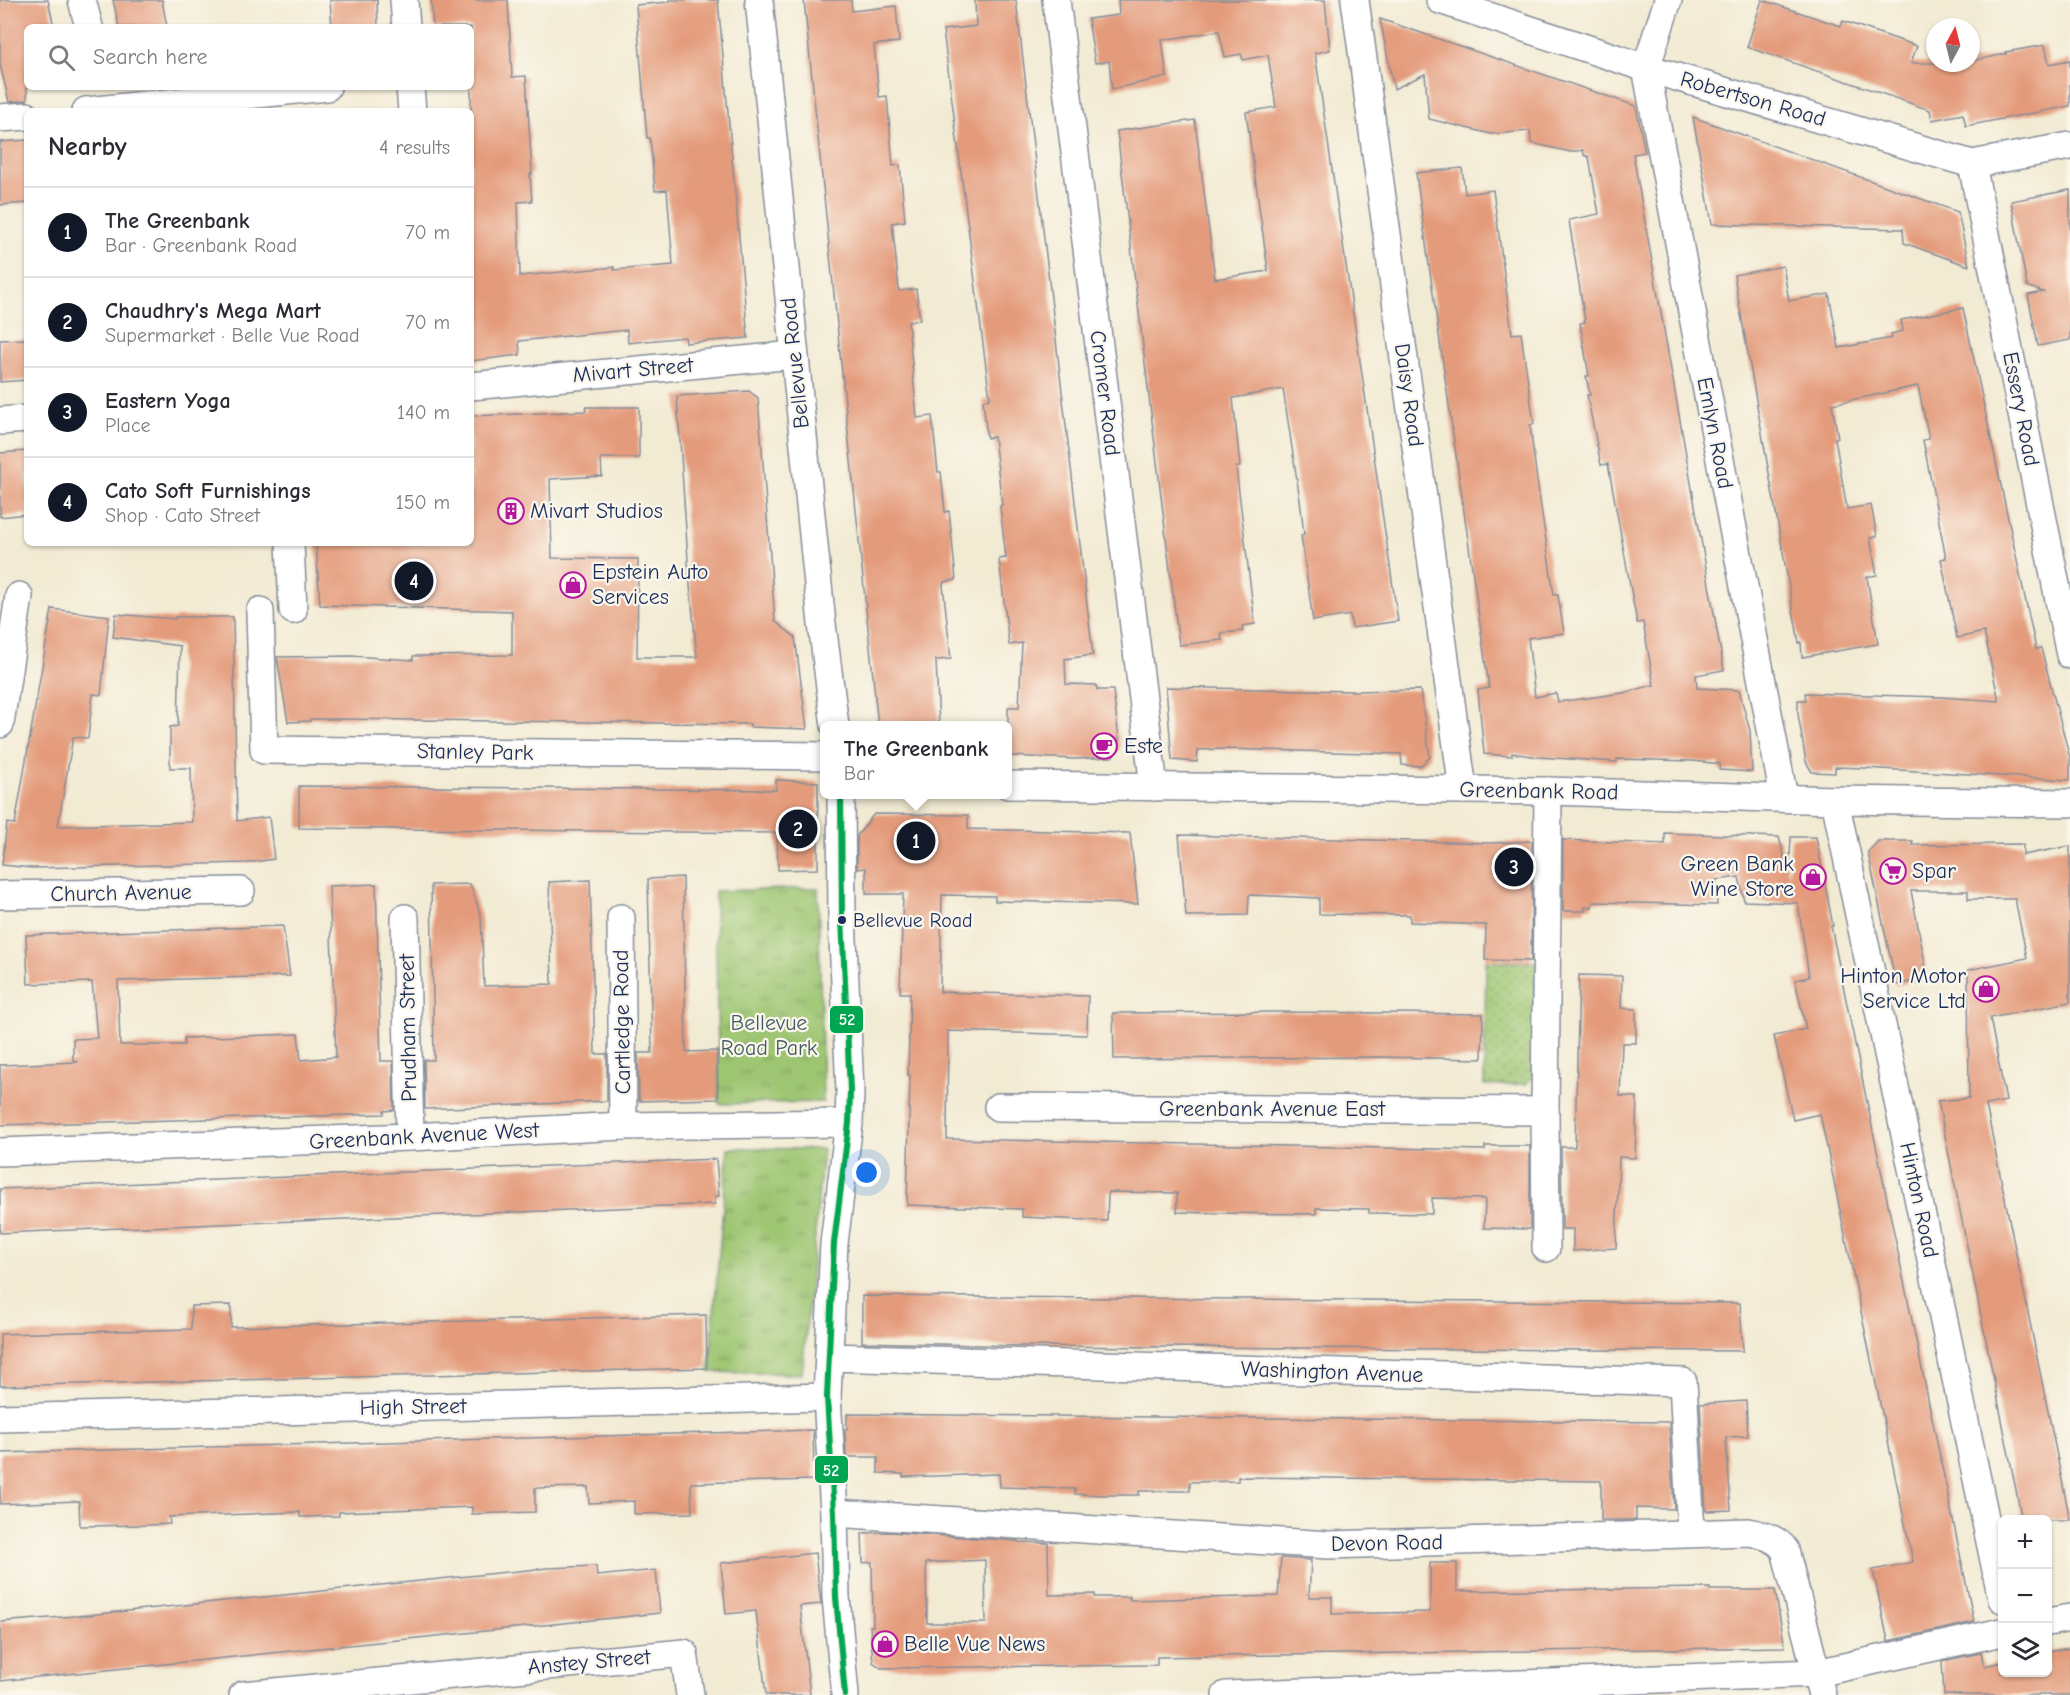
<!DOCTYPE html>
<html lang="en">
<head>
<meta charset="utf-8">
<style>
  body { margin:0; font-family:"Comic Neue",sans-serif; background:#f7f7f7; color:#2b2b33 }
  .controls { position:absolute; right:18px; bottom:18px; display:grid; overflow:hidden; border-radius:9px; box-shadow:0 2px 4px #0004 }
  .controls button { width:54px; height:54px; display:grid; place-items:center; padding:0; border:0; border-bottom:2px solid #e1e1e2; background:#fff; color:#2b2b33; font:30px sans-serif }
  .compass { position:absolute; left:1926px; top:18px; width:54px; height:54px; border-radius:50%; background:#fff; box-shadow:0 2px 4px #0004; rotate:7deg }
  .you { position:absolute; left:867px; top:1173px; width:21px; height:21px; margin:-15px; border:4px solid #fff; border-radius:50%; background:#1a73e8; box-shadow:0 0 0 9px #1a73e833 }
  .badge { display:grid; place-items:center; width:39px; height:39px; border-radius:50%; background:#111827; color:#fff; font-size:20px; font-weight:700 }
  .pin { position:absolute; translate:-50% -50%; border:3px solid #fff; box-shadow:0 2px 6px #0006 }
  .popup { position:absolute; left:820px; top:721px; width:192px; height:78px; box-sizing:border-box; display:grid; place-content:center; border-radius:9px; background:#fff; filter:drop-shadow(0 2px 4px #0005); font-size:20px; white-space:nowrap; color:#7c7c81 }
  .popup b { font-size:22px; color:#2b2b33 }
  .popup::after { content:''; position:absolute; left:50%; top:100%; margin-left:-12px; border:12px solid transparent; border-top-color:#fff }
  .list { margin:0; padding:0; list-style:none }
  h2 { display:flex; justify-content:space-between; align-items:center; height:78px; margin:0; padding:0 24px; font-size:26px }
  h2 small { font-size:20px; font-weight:400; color:#7c7c81 }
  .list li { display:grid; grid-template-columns:39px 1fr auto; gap:18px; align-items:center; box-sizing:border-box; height:90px; padding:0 24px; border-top:2px solid #e1e1e2 }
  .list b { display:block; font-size:22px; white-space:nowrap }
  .list p { margin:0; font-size:20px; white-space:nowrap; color:#7c7c81 }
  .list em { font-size:20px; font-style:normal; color:#7c7c81 }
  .icon { flex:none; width:33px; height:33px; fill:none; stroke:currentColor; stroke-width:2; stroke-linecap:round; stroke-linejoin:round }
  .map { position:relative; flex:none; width:2070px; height:1695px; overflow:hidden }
  .search { position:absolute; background:#fff; box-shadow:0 2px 4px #0004; left:24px; top:24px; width:450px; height:66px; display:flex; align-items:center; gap:15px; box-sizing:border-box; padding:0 21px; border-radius:9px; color:#7c7c81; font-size:22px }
  .panel { position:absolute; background:#fff; box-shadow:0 2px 4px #0004; left:24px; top:108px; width:450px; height:438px; border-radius:9px }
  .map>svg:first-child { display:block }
  .grass { fill:url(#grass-dots); stroke:#5c7a68; stroke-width:1.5 }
  .park { fill:url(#park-tufts); stroke:#5c7a68; stroke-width:1.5 }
  .building { fill:#e49b7c; fill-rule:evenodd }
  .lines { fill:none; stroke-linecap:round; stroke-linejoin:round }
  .street-casing { stroke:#868d99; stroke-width:30 }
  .street { stroke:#fff; stroke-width:27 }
  .bus-1-casing { stroke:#fbf7ec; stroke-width:10 }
  .bus-1 { stroke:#00a651; stroke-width:6 }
  .bus-dot { fill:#1b2f5e; stroke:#fbf7ec; stroke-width:2 }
  .labels { text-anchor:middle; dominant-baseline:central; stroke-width:4.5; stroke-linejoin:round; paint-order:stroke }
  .bus-label { font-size:20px; fill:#1b2f5e; stroke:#fbf7ec; text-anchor:start }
  .street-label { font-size:22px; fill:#1b2f5e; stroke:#fbf7ec }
  .poi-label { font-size:22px; fill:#1b2f5e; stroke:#fbf7ec; text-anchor:start }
  .park-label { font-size:22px; fill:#425c64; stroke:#fbf7ec }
  .line-badge { stroke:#fbf7ec; stroke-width:2 }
  .badge-label { font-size:16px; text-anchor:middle; font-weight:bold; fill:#fff }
</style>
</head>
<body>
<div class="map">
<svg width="2070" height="1695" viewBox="0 0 2070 1695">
  <defs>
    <pattern id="grass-dots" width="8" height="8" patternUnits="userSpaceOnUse" patternTransform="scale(1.5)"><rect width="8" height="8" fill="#9ec672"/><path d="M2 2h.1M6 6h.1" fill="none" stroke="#80a161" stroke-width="1.8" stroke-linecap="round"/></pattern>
    <pattern id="park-tufts" width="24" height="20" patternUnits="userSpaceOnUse" patternTransform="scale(1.5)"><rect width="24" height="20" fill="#9ec672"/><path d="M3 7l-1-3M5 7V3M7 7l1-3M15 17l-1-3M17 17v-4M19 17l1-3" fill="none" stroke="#80a161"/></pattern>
  </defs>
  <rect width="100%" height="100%" fill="#fbf7ec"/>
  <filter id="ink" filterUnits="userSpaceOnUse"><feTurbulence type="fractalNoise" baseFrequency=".0167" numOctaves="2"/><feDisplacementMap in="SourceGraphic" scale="12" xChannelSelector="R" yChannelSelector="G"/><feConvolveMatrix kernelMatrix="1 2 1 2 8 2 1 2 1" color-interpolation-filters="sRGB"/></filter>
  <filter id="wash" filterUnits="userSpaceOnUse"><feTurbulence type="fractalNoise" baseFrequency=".008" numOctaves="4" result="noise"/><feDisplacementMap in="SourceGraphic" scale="24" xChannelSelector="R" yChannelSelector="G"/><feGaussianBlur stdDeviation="1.35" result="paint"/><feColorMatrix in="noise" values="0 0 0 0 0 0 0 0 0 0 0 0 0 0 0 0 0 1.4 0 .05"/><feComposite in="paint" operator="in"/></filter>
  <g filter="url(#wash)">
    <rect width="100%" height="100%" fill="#f2ebd4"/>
    <polygon class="grass" points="1486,962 1536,962 1533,1076 1526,1084 1484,1086"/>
    <g class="park">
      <polygon points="818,888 823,1102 719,1104 715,891"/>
      <polygon points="728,1148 823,1149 802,1374 709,1372"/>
    </g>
    <g id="blocks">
      <g class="building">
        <polygon points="0,0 48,0 54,27 27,27 27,100 9,102 0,64"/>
        <polygon points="113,0 162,0 167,27 119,27"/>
        <polygon points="330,0 377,0 378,27 332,27"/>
        <polygon points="431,0 508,0 512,77 526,76 532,174 530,174 532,201 518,202 520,276 614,267 614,270 673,265 667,190 655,191 650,138 647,138 636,5 669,2 669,0 718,0 748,338 686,343 685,337 628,343 627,330 519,341 520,355 471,361 471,27 433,27"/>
        <polygon points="804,0 851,0 852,11 896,6 899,42 874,45 879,97 887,96 893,166 900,165 905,221 892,223 895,250 899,291 916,289 920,320 908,322 917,418 932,416 938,472 941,472 945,512 949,511 956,580 944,582 943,585 951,659 936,660 939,726 878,726"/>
        <polygon points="975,0 1016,0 1093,655 1065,659 1066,684 1096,685 1097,690 1113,690 1120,748 1112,757 1076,759 1008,756 1008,707 1019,707 1022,643 1009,645 999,559 1006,558 1000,506 1002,505 994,437 987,438 983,400 990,399 943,30 976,26"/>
        <polygon points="1118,0 1325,0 1330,50 1315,53 1398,621 1352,628 1350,615 1313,621 1301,535 1304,534 1300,500 1283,389 1233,398 1240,467 1236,467 1255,624 1242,626 1243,631 1221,633 1222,640 1179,645 1117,131 1195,120 1215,279 1268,271 1246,112 1276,107 1268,55 1243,60 1241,54 1225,57 1219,31 1162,40 1167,77 1112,89 1109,61 1095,63 1088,19 1119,15"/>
        <polygon points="1762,0 1841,26 1843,21 1917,46 1911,63 1971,63 1971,61 2006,54 2006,52 2045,45 2049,64 2070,60 2070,106 1966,126 1963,114 1932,120 1930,110 1747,47"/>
        <polygon points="1380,19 1636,106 1645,152 1633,154 1724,670 1696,675 1697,688 1739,690 1750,731 1752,772 1719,770 1720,764 1693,761 1617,759 1617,762 1538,757 1512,753 1512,756 1484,754 1478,690 1489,688 1416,173 1462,168 1465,194 1493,190 1512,334 1521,333 1534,424 1530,425 1536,473 1554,595 1558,595 1564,633 1528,638 1535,697 1556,693 1558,702 1623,693 1654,685 1643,622 1637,623 1608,464 1601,465 1587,395 1590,395 1586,376 1589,376 1580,323 1585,322 1569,220 1599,214 1589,157 1584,155 1583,150 1571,152 1531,143 1530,131 1491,134 1429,119 1425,74 1394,89"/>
        <polygon points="1693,117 1958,212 1969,266 1904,243 1903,229 1712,224"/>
        <polygon points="27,140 27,203 0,205 0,142"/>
        <polygon points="2070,190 2070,340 2038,346 2028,295 2043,292 2027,286 2011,201"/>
        <polygon points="1783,266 1789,301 1829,294 1839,348 1892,338 1891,334 1903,331 1901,320 1963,308 2036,649 2041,648 2070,758 2070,780 1864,768 1835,767 1835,773 1812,772 1806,762 1798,714 1798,700 1806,700 1805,693 1941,697 1999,701 1984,632 1957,638 1941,559 1946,558 1923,440 1929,439 1918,386 1832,404 1838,438 1835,438 1847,509 1871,505 1877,536 1870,538 1877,575 1867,577 1878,644 1802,657 1801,642 1799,643 1734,275"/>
        <polygon points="27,339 27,380 0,382 0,340"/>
        <polygon points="749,391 758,398 775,621 795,637 807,729 750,727 750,724 662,723 337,719 310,719 310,721 288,722 277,657 351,656 413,660 413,656 512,655 512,611 320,605 316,543 471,543 471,416 586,411 586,407 639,407 639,458 601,458 602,476 550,479 552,558 638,559 637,657 697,657 689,575 677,396"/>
        <polygon points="27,451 27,514 0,517 0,453"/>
        <polygon points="52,609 109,616 101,695 93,694 88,738 73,737 58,826 192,822 191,768 170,768 170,727 178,726 180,646 113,637 116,614 175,619 175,617 233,617 237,821 269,817 274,859 247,863 32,868 2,865 7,823 15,824"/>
        <polygon points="1166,687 1351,691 1420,690 1430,757 1420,766 1402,765 1401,754 1224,749 1198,750 1197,762 1172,760"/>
        <polygon points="776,780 818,782 818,869 778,870 777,833 299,828 299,786 776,790"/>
        <polygon points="874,814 968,815 968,829 1130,833 1138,904 995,901 995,896 942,895 940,992 1088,996 1087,1035 948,1031 947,1139 1485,1150 1485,1146 1530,1146 1530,1229 1484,1228 1485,1199 1432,1198 1432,1214 1369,1213 1369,1209 1316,1208 1316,1214 1211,1213 1177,1212 1177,1193 1108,1192 1107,1221 1022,1217 1022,1209 907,1205 910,1075 908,1075 910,993 900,993 903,894 866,894 866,868 857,869 857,836"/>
        <polygon points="1665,833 1779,837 1789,875 1791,837 1816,837 1833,926 1831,926 1845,995 1974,1622 1888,1641 1873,1570 1913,1562 1820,1114 1793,1120 1774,1036 1806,1029 1795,980 1809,977 1798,903 1744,901 1739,877 1716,880 1717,905 1593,902 1592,907 1585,907 1585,911 1563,911 1563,840 1665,844"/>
        <polygon points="1179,835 1490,843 1532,841 1531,961 1485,960 1486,925 1410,922 1410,915 1319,914 1319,898 1249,895 1248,915 1186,916"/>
        <polygon points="1878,841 1913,841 1912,845 2023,844 2023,855 2070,846 2070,1002 1990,1018 2006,1101 1986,1105 2070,1520 2022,1520 1938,1101 1969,1098 1968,970 2027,958 2015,899 1968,899 1968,891 1911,891 1928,978 1896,985 1868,852"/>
        <polygon points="683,877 686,1052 717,1051 718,1099 639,1101 638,1053 652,1053 648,879"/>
        <polygon points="590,880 595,1054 607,1054 607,1101 425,1109 424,1060 434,1060 431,885 470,884 481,916 484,986 552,984 549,882"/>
        <polygon points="376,884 381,1061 393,1061 394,1110 384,1111 384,1114 0,1125 0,1065 78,1062 73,1060 73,1039 97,1038 92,982 28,984 26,935 283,926 290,976 118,981 120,1045 184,1045 184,1038 298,1034 301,1060 336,1057 329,886"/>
        <polygon points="1579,975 1622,976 1621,1008 1636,1009 1636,1043 1622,1043 1620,1096 1637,1097 1635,1158 1619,1157 1616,1248 1573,1251 1573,1229 1562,1229 1561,1147 1575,1147"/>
        <polygon points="1280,1012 1483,1014 1482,1059 1380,1057 1114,1059 1113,1013"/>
        <polygon points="716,1159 719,1196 715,1196 715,1204 0,1233 0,1189"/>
        <polygon points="862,1296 1740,1303 1743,1351 1017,1346 862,1342"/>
        <polygon points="231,1305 231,1327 706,1315 707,1368 0,1386 0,1334 191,1329 191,1306"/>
        <polygon points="1746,1401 1748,1436 1726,1437 1731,1510 1706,1511 1700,1404"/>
        <polygon points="847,1414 1669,1422 1674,1509 1636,1508 1636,1520 1601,1520 1601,1481 1238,1477 1238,1481 1190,1482 1190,1491 1139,1491 1139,1495 1109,1495 1075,1494 1075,1489 1000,1487 999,1474 903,1477 903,1474 878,1473 878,1457 846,1457 845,1429 847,1429"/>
        <polygon points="813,1430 814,1480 691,1483 692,1513 634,1514 634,1501 589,1503 588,1487 535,1488 535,1512 472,1514 472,1507 339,1512 339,1516 300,1517 300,1512 169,1517 170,1524 148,1525 80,1526 79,1501 0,1504 0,1453"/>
        <path d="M890 1532 1018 1541V1542L1048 1543 1049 1595 1095 1594V1597H1130V1600L1278 1596 1281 1558 1311 1560 1309 1597H1332V1614L1430 1612V1563H1457V1591L1710 1588V1590H1775L1785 1647 1157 1657V1665L881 1668 873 1662 870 1626H873L872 1562 863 1563 862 1533ZM985 1560 986 1623H927L926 1563Z"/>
        <polygon points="815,1553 821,1604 800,1606 810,1695 766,1695 756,1611 726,1614 721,1563"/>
        <polygon points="596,1566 597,1576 656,1570 660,1613 0,1681 0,1622 88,1615 547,1568"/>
        <polygon points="2070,1648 2070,1695 1944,1695 1942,1661 1981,1653 1984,1666 2002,1662 2002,1672 2048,1672 2048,1652"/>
      </g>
    </g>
  </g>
  <g filter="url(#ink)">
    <use href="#blocks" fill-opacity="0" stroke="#868d99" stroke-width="1.5"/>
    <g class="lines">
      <g class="street-casing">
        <g id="street">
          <polyline points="82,0 89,27"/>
          <polyline points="404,0 406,27"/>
          <polyline points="759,0 822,624 835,726"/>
          <polyline points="1056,0 1154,787"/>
          <polyline points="1355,0 1463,790"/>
          <polyline points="1440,0 1646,68 1972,164 2070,146"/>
          <polyline points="1668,0 1646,68 1784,798"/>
          <polyline points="410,87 412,111"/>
          <polyline points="86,111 327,87"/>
          <polyline points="0,118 27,116"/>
          <polyline points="1972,164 2070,655"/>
          <polyline points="471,386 794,355"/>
          <polyline points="0,421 27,419"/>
          <polyline points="290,543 293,610"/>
          <polyline points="260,611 264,750 824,756"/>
          <polyline points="0,724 19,596"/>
          <polyline points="1008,785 1548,791 1835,800 2070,803"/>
          <polyline points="841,794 842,918 850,1091 849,1123 834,1243 827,1397 834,1513 836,1597 845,1695"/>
          <polyline points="1835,800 2002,1599"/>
          <polyline points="0,895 241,891"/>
          <polyline points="405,918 410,1137"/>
          <polyline points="621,918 623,1126"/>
          <polyline points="998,1107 1545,1111"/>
          <polyline points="0,1152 410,1137 623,1126 849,1123"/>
          <polyline points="1546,1248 1545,1111 1548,791"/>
          <polyline points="829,1357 1683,1382 1691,1533"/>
          <polyline points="0,1418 827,1397"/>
          <path d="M834 1513 1329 1545 1748 1532C1762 1534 1777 1538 1785 1550L1822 1695"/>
          <polyline points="2048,1622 2070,1618"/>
          <polyline points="243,1695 684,1653 690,1695"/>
          <polyline points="1226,1695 1817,1673 2002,1632"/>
        </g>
      </g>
      <use href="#street" class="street"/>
      <g class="bus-1-casing">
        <polyline id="bus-1" points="841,794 842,918 850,1091 849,1123 834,1243 827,1397 834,1513 836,1597 845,1695"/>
      </g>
      <use href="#bus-1" class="bus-1"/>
    </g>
  </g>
  <defs>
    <g id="building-ring" transform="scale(1.35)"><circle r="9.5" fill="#fbf7ec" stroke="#b5179e" stroke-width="1.5"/><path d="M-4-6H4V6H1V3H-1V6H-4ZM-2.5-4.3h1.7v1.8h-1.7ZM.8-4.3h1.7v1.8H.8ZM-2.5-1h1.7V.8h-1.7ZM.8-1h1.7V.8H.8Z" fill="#b5179e"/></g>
    <g id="shop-ring" transform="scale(1.35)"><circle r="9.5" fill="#fbf7ec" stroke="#b5179e" stroke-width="1.5"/><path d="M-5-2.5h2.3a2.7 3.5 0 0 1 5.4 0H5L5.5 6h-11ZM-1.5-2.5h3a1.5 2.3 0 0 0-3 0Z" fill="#b5179e"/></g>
    <g id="cafe-ring" transform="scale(1.35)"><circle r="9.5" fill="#fbf7ec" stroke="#b5179e" stroke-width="1.5"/><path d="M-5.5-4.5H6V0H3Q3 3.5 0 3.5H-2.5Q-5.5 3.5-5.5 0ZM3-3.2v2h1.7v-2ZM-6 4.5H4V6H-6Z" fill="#b5179e"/></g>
    <g id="supermarket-ring" transform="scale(1.35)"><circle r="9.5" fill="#fbf7ec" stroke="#b5179e" stroke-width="1.5"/><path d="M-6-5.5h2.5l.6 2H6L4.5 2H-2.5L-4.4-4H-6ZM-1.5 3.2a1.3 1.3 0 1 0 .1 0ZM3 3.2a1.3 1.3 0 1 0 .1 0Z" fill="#b5179e"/></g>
  </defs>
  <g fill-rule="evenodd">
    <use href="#building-ring" x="511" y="511"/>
    <use href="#shop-ring" x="573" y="585"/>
    <use href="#cafe-ring" x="1104" y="746"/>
    <use href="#supermarket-ring" x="1893" y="871"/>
    <use href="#shop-ring" x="1813" y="877"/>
    <use href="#shop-ring" x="1986" y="989"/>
    <use href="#shop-ring" x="885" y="1644"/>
  </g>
  <circle class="bus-dot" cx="842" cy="920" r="5"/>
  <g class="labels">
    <g class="bus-label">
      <text x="853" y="920">Bellevue Road</text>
    </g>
    <g class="street-label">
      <text transform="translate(1753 99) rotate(16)">Robertson Road</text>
      <text transform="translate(795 363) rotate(-96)">Bellevue Road</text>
      <text transform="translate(633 370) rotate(-5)">Mivart Street</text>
      <text transform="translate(1105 393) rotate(83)">Cromer Road</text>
      <text transform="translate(1409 395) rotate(82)">Daisy Road</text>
      <text transform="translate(2021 409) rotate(79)">Essery Road</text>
      <text transform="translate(1715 433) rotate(79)">Emlyn Road</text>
      <text transform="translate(475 752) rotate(1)">Stanley Park</text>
      <text transform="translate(1539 791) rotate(1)">Greenbank Road</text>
      <text transform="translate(121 893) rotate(-1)">Church Avenue</text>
      <text transform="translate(622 1022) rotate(-91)">Cartledge Road</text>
      <text transform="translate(408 1028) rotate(-91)">Prudham Street</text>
      <text x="1272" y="1109">Greenbank Avenue East</text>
      <text transform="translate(424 1136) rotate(-3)">Greenbank Avenue West</text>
      <text transform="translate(1919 1200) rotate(78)">Hinton Road</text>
      <text transform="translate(1332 1372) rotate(2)">Washington Avenue</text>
      <text transform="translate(413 1407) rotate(-1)">High Street</text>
      <text transform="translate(1387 1543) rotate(-1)">Devon Road</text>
      <text transform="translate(589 1662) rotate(-5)">Anstey Street</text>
    </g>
    <g class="poi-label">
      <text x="530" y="511">Mivart Studios</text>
      <text x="592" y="572">Epstein Auto<tspan x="592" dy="25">Services</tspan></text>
      <text x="1124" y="746">Este</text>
      <text x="1794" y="864" text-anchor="end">Green Bank<tspan x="1794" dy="25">Wine Store</tspan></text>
      <text x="1912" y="871">Spar</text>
      <text x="1966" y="976" text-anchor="end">Hinton Motor<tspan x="1966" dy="25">Service Ltd</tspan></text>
      <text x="904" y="1644">Belle Vue News</text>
    </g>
    <g class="park-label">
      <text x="769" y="1023">Bellevue<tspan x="769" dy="25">Road Park</tspan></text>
    </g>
  </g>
  <g class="line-badge">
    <rect x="829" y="1005" width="35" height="29" rx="6" fill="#00a651"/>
    <rect x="814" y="1455" width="35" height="29" rx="6" fill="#00a651"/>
  </g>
  <g class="badge-label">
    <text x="847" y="1025">52</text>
    <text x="831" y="1476">52</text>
  </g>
</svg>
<div class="controls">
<button>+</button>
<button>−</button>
<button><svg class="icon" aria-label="layers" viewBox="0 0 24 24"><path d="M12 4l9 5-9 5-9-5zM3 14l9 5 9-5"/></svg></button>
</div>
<svg class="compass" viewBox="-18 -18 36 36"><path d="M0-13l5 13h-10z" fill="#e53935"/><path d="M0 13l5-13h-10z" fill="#7c7c81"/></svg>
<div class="you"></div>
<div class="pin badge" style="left:916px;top:841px">1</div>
<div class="popup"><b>The Greenbank</b>Bar</div>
<div class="pin badge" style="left:798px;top:829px">2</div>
<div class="pin badge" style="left:1514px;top:867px">3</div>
<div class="pin badge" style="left:414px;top:581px">4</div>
<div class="search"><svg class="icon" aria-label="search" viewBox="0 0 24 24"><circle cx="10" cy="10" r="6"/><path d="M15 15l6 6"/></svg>Search here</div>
<section class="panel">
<h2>Nearby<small>4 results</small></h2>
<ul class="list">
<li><span class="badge">1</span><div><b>The Greenbank</b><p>Bar · Greenbank Road</p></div><em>70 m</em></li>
<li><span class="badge">2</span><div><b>Chaudhry's Mega Mart</b><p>Supermarket · Belle Vue Road</p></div><em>70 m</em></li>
<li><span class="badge">3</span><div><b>Eastern Yoga</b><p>Place</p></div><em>140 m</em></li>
<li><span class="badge">4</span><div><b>Cato Soft Furnishings</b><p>Shop · Cato Street</p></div><em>150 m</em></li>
</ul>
</section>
</div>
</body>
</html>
